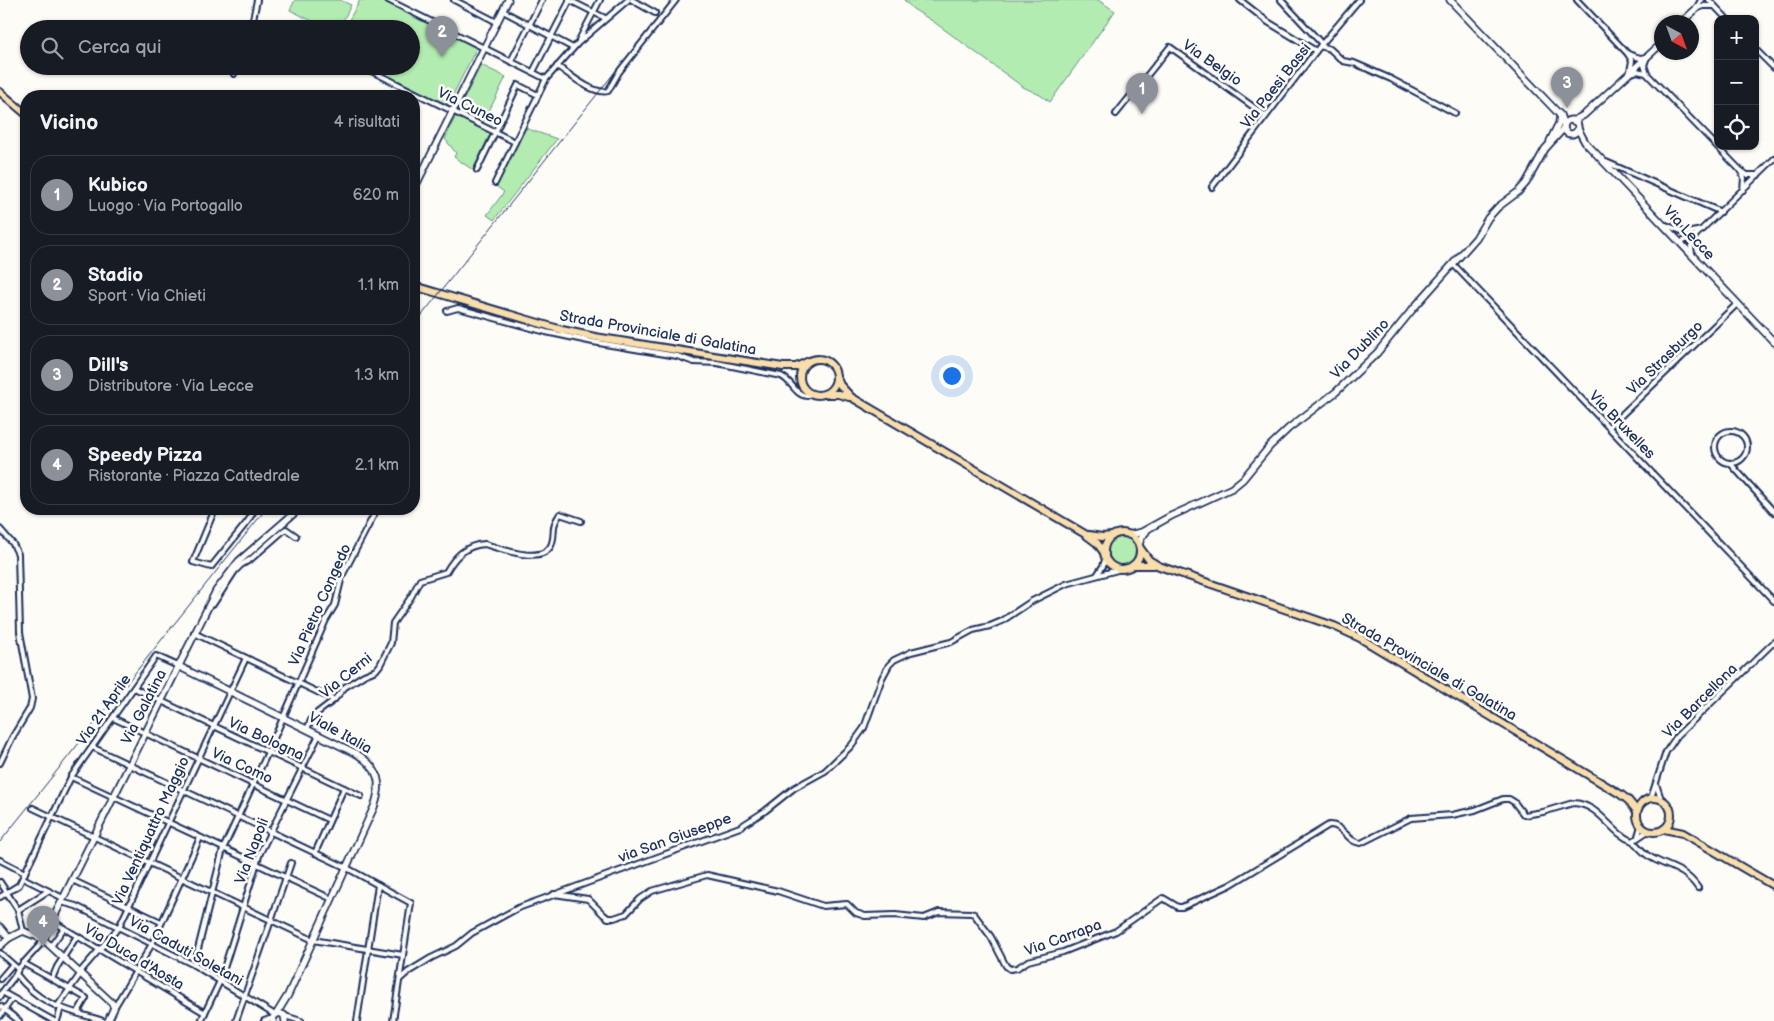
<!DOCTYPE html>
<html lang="it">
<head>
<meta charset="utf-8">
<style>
  body { margin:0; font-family:"Balsamiq Sans",sans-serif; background:#242831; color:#f1f3f6 }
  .controls { position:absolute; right:15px; top:15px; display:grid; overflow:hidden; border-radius:10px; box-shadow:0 1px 4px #0004 }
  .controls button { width:45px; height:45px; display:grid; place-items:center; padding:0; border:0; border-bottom:1px solid #363941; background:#171b24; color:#f1f3f6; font:25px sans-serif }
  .compass { position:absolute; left:1654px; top:15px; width:45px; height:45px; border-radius:50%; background:#171b24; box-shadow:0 1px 4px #0004; rotate:139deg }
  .you { position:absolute; left:951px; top:375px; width:18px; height:18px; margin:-12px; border:4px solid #fff; border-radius:50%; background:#1a73e8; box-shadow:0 0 0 8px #1a73e833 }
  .badge { display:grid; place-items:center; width:32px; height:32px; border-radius:50%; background:#8c9099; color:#fff; font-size:16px; font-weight:700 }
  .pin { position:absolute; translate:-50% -41px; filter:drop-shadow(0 1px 2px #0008) }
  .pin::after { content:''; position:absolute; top:26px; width:18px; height:15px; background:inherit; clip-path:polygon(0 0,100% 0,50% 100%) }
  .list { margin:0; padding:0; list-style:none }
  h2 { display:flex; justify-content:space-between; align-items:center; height:65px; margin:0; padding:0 20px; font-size:21px }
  h2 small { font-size:16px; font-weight:400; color:#9ea1a6 }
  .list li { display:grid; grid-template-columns:32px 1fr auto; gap:15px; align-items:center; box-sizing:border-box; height:80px; margin:0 10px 10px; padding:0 10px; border:1px solid #363941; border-radius:20px }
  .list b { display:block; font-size:19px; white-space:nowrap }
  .list p { margin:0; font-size:16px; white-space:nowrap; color:#9ea1a6 }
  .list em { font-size:16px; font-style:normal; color:#9ea1a6 }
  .icon { flex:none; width:28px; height:28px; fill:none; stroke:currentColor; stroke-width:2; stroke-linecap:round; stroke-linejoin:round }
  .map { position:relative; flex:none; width:1774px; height:1021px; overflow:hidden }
  .search { position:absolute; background:#171b24; box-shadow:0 1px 4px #0004; left:20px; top:20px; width:400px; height:55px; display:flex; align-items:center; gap:12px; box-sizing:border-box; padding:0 18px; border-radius:28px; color:#9ea1a6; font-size:19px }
  .panel { position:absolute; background:#171b24; box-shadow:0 1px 4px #0004; left:20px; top:90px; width:400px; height:425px; border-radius:20px }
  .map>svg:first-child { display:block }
  .green { fill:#b2ecb0; stroke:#668e87 }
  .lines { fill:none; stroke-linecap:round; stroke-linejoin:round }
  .street-casing { stroke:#1b2f5e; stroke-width:8 }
  .secondary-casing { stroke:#1b2f5e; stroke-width:9 }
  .primary-casing { stroke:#1b2f5e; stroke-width:10 }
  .street { stroke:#fdfcf7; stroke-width:4 }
  .secondary { stroke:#fdfcf7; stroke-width:5.5 }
  .primary { stroke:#f9deab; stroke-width:6 }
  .rail { stroke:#1b2f5e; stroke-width:1 }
  .labels { text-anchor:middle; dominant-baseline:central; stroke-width:5; stroke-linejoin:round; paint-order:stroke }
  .street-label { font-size:15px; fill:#1b2f5e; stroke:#fdfcf7 }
</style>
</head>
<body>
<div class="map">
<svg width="1774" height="1021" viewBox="0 0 1774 1021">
  <rect width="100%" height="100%" fill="#fdfcf7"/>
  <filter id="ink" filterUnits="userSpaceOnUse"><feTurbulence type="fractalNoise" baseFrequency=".02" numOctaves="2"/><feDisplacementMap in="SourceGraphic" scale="10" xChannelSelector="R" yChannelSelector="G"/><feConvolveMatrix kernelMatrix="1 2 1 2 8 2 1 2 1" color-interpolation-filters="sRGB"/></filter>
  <g filter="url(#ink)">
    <g class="green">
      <polygon points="295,0 340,0 351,5 339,29 328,29 290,10"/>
      <polygon points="360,0 382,0 477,47 448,105 369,66 411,66 411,29 344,29"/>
      <polygon points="904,0 1098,0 1115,11 1050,102 1040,95 1023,87 934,22 913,9"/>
      <polygon points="481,65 506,77 483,123 458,111"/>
      <polygon points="456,115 493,134 488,138 473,170 454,157 456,153 445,139"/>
      <polygon points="525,128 557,139 494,220 487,215 504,192 496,186"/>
      <circle cx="1123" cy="551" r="15"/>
    </g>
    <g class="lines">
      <g class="street-casing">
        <g id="street">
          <polyline points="388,0 546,79"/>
          <polyline points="454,0 497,22"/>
          <polyline points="569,0 605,18"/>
          <polyline points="632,0 655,13"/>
          <polyline points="1240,0 1268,22 1316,51"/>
          <polyline points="1281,0 1322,44"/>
          <polyline points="1577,0 1628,54 1632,61 1630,71"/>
          <polyline points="1709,0 1727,19"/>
          <polyline points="1696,9 1703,6 1714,6"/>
          <polyline points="1696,9 1701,0"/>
          <polyline points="503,11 573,48"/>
          <polyline points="251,29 257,0"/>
          <polyline points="579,40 600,0"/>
          <polyline points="1320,46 1330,49 1343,61 1354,63 1391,79 1455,113"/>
          <polyline points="1755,49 1774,68"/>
          <polyline points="1628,54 1640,58 1647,57 1644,65 1647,74 1740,170 1747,175 1758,175"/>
          <polyline points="511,61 542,0"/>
          <polyline points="361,66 515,142"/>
          <path d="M557 66C569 74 593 95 608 91L619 72 676 0"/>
          <polyline points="533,72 570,0"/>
          <polyline points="1632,73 1637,71 1646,73"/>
          <polyline points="234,74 236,66"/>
          <polyline points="1116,114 1170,47 1266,116"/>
          <polyline points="1606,162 1721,212"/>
          <polyline points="477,170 518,85 538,95"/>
          <polyline points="1740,170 1744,178 1743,190"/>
          <polyline points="495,183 546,79 578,43 628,0"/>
          <polyline points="1212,187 1316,51 1359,0"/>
          <polyline points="1666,225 1686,233 1702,230"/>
          <polyline points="1681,242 1695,236"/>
          <polyline points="1692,254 1691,246 1695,236 1774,159"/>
          <polyline points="1454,265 1774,601"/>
          <path d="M447 311 458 308 546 332 593 342 677 356 694 362 717 363 781 376C792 381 795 395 807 396L810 394"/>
          <polyline points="1609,427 1737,304"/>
          <circle cx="1731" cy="447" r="16"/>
          <polyline points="1730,463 1774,512"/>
          <polyline points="215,509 193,562 211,567 248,521 255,509"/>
          <polyline points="0,529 13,544 18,554 20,632 32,699 30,708 12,738 0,763"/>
          <polyline points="1097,575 1103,566 1106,557"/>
          <polyline points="209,606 214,603 235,571 241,565 251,559 283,531 286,529 296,536"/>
          <polyline points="194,633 334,700"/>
          <polyline points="134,688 361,796"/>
          <polyline points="113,718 329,820"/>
          <path d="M307 729 313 716 334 700 345 687 364 675 376 670 380 665 391 643 393 623 411 597 420 580 446 572C455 556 466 545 485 544 501 549 545 566 552 543 556 529 550 529 560 514L581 521"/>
          <polyline points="92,747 347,868 411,903 393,1021"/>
          <polyline points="71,777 332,899"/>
          <polyline points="1656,784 1661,799"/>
          <polyline points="1651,798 1666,752 1677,736 1774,642"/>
          <polyline points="33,808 313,940 403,955"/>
          <polyline points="1638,836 1641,826"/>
          <path d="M1633 841C1637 845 1642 851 1647 855 1666 868 1683 866 1698 888"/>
          <polyline points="315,853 344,788"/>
          <polyline points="0,860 25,873"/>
          <polyline points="23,878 63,898"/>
          <polyline points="72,880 161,922"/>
          <polyline points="0,882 18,910 23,931"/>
          <path d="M554 894 588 899 604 915 608 918H614L626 914 640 899 652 891 707 875 778 891 823 906 847 904 856 913 865 916 895 915 924 918 939 912 971 913 974 914 991 937 1006 966 1010 969 1017 968 1028 961 1063 952 1116 931 1163 898 1178 907H1182L1230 885 1329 825C1343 824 1348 843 1361 843L1411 818 1452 815 1475 810 1503 799H1509L1514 802 1524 815 1543 812 1573 803C1601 804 1611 835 1633 841L1648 831"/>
          <polyline points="0,897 19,885 71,777 156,656 178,666"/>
          <polyline points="61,902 76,906 194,965 275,1015"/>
          <polyline points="18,910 48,891"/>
          <polyline points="52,921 205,1013"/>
          <polyline points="51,946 64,928"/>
          <polyline points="0,953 18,969"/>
          <polyline points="23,963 86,998 78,1012"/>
          <polyline points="194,965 223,849 268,752 326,620 335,605 342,576 377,509"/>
          <polyline points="80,972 119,927 246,658"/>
          <path d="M16 974C42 1007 65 1009 103 1021"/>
          <polyline points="0,979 12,965"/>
          <polyline points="52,979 57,967 77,936"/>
          <polyline points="400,979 408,972 431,958 456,946 472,933 518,908 740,827 765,811 794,788 825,771 851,746 864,728 882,678 889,665 894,660 911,652 951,642 973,630 990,626 1002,621 1032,601 1066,584 1125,568"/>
          <polyline points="2,992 54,1021"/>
          <path d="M0 997C4 986 15 980 18 969L39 946 43 939"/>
          <polyline points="0,1006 19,1021"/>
          <polyline points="57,1007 81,973"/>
          <polyline points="114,1008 152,944 200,838"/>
          <polyline points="0,1016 12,999"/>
          <polyline points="285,1016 301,1021"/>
          <polyline points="57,1021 61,1008"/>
          <polyline points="201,1021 220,981 260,853 319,735"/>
          <polyline points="236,1021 291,863"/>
          <polyline points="264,1021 273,1018"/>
          <polyline points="357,1021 378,885"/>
        </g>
      </g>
      <g class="secondary-casing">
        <g id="secondary">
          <polyline points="1450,0 1560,115 1564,126"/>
          <polyline points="1682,22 1696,9"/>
          <circle cx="1571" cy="127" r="7"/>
          <polyline points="1573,121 1584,115 1662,43"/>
          <polyline points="1578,129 1585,142 1774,342"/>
          <polyline points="1550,141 1559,123 1560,115"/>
          <polyline points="414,189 508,0"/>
          <polyline points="1129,535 1142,532 1171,516 1232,488 1243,479 1270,446 1289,428 1336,392 1377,353 1412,310 1476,238 1488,218 1498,207 1518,192 1526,183 1545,149 1564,128"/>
          <polyline points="1139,545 1141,537 1146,532"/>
          <path d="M178 666 357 754C379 768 383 783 374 807L288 995 277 1013"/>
          <polyline points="0,927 9,938"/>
          <polyline points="43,939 216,591 239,561 299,509"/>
          <polyline points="0,946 9,938 23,931 43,939 112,1003 114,1008 108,1021"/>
          <polyline points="273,1021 274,1016 279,1013 284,1015 285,1021"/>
        </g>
      </g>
      <g class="primary-casing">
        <g id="primary">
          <polyline points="0,92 26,114"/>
          <polyline points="414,286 562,330 595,337 783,367 796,367 809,361"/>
          <circle cx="818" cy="377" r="18"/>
          <polyline points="836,376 840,385 851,397 1085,534 1097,543 1105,554"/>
          <polyline points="825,394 838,394 849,397"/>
          <circle cx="1122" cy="551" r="18"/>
          <polyline points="1089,535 1102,537 1112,536"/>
          <polyline points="1140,548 1149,560 1159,566 1334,626 1360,638 1620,794 1628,800 1637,811"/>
          <polyline points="1133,565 1154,565"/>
          <circle cx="1654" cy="815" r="17"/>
          <polyline points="1664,829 1683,833 1774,886"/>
        </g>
      </g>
      <use href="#street" class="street"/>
      <use href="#secondary" class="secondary"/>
      <use href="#primary" class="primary"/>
      <g class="rail">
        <polyline points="414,325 672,0"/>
        <polyline points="0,842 266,509"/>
      </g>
    </g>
  </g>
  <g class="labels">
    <g class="street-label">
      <text transform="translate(1212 63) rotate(35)">Via Belgio</text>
      <text transform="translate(1276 86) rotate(-52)">Via Paesi Bassi</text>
      <text transform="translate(470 107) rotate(26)">Via Cuneo</text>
      <text transform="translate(1689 233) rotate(47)">Via Lecce</text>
      <text transform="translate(658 333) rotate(10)">Strada Provinciale di Galatina</text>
      <text transform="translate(1360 349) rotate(-46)">Via Dublino</text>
      <text transform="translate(1665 358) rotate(-44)">Via Strasburgo</text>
      <text transform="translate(1622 425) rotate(46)">Via Bruxelles</text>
      <text transform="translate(320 605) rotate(-66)">Via Pietro Congedo</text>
      <text transform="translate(1429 667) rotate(30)">Strada Provinciale di Galatina</text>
      <text transform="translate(346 676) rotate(-39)">Via Cerni</text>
      <text transform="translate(1700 701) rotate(-45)">Via Barcellona</text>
      <text transform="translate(144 707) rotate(-63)">Via Galatina</text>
      <text transform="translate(104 710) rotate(-55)">Via 21 Aprile</text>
      <text transform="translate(340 733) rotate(29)">Viale Italia</text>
      <text transform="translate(266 739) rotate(25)">Via Bologna</text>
      <text transform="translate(242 766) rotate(25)">Via Como</text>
      <text transform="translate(151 831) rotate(-65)">Via Ventiquattro Maggio</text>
      <text transform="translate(675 838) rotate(-20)">via San Giuseppe</text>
      <text transform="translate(252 851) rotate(-69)">Via Napoli</text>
      <text transform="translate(1063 938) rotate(-20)">Via Carrapa</text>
      <text transform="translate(186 951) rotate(29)">Via Caduti Soletani</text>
      <text transform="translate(134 957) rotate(31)">Via Duca d'Aosta</text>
    </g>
  </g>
</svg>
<div class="controls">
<button>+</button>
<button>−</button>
<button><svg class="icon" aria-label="locate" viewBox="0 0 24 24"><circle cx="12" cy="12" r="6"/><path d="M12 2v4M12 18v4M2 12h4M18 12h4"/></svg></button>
</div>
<svg class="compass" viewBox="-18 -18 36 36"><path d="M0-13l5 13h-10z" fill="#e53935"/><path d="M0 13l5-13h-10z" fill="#9ea1a6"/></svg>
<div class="you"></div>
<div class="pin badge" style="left:1142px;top:114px">1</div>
<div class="pin badge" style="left:442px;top:57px">2</div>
<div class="pin badge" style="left:1567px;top:108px">3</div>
<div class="pin badge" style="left:43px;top:947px">4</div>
<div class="search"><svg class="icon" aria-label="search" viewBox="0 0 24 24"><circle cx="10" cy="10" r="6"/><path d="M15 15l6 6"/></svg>Cerca qui</div>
<section class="panel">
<h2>Vicino<small>4 risultati</small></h2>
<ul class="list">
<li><span class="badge">1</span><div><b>Kubico</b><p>Luogo · Via Portogallo</p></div><em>620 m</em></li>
<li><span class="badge">2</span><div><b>Stadio</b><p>Sport · Via Chieti</p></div><em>1.1 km</em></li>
<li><span class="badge">3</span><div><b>Dill's</b><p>Distributore · Via Lecce</p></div><em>1.3 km</em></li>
<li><span class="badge">4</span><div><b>Speedy Pizza</b><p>Ristorante · Piazza Cattedrale</p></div><em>2.1 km</em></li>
</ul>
</section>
</div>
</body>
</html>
